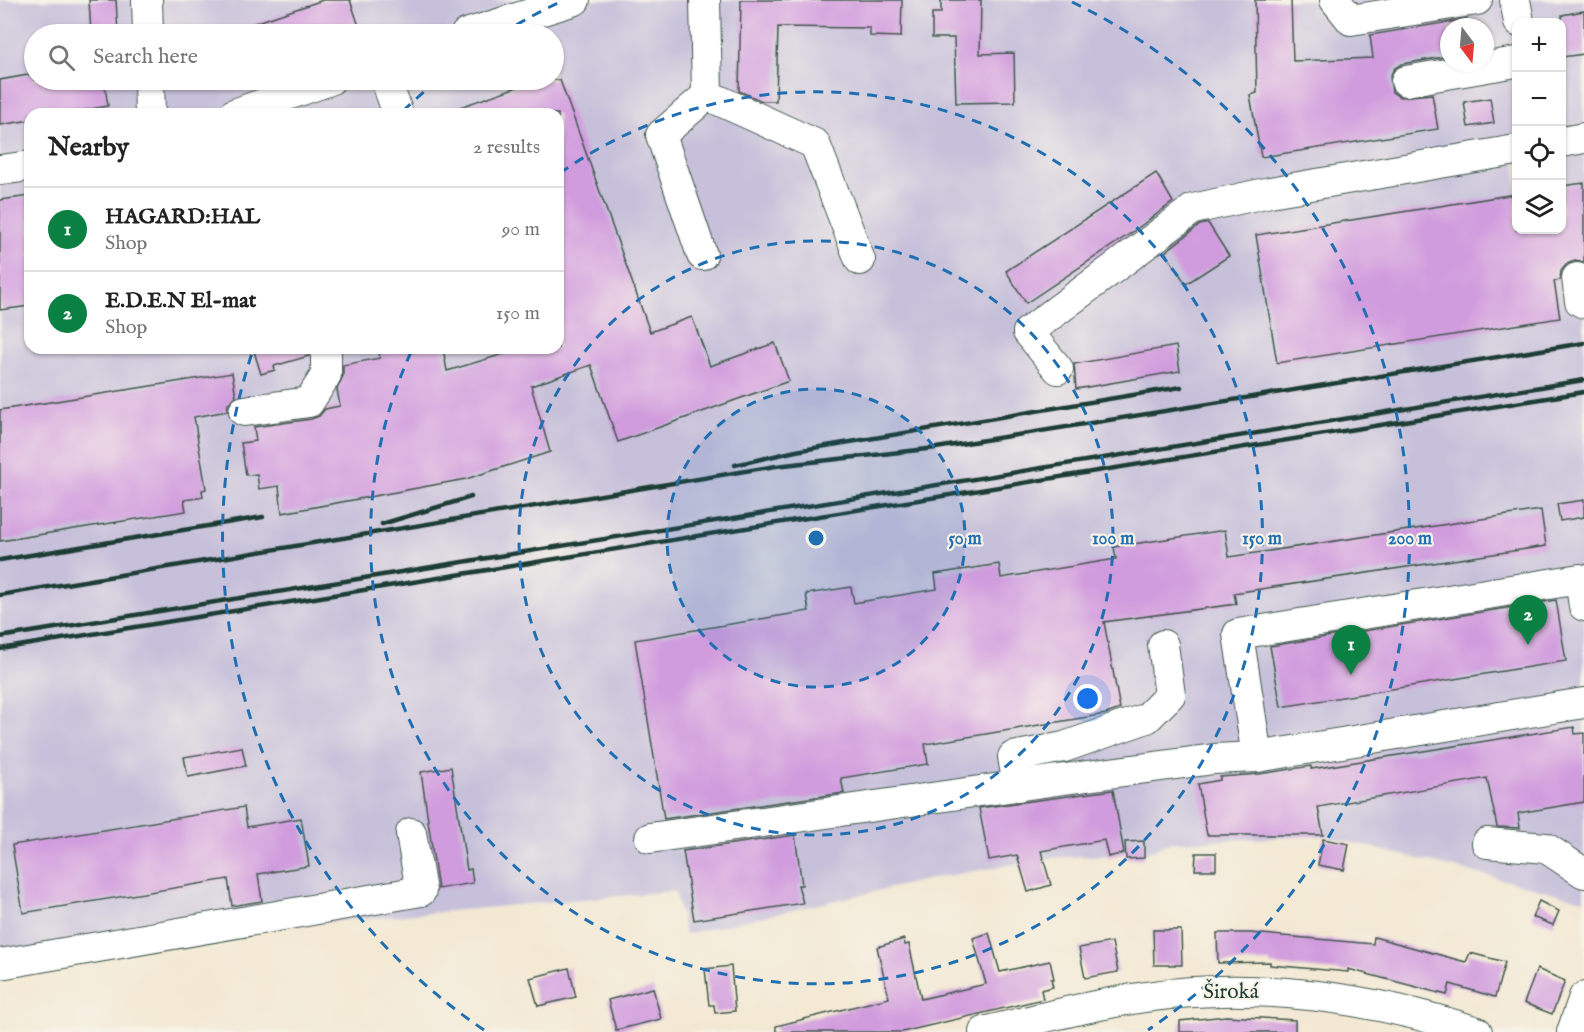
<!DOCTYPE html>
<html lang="en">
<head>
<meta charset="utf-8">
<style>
  body { margin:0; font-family:"IM FELL English",serif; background:#f2f2f2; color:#222 }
  .controls { position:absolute; right:18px; top:18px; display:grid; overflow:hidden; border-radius:12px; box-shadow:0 2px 4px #0004 }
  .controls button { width:54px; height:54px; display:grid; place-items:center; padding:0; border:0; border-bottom:2px solid #e0e0e0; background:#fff; color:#222; font:30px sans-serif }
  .compass { position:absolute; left:1440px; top:18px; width:54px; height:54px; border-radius:50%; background:#fff; box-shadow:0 2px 4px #0004; rotate:164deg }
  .you { position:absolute; left:1088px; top:699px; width:21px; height:21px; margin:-15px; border:4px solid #fff; border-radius:50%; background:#1a73e8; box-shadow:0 0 0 9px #1a73e833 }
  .badge { display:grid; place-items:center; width:39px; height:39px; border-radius:50%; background:#0b8043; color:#fff; font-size:20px; font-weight:700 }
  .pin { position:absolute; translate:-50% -50px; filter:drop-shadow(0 2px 3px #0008) }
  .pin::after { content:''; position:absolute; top:32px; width:21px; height:18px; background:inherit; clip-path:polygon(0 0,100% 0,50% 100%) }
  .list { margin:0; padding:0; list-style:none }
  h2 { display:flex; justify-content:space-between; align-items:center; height:78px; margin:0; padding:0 24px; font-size:26px }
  h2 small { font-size:20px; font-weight:400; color:#767676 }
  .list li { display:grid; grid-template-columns:39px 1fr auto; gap:18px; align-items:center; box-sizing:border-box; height:84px; padding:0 24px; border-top:2px solid #e0e0e0 }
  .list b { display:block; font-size:22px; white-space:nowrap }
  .list p { margin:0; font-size:20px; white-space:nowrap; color:#767676 }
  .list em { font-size:20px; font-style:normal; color:#767676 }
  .icon { flex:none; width:33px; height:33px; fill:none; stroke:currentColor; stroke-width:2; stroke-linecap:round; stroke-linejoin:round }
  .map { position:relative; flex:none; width:1584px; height:1032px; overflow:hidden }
  .search { position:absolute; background:#fff; box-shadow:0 2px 4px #0004; left:24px; top:24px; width:540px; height:66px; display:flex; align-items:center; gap:15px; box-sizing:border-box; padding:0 21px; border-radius:33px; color:#767676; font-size:22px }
  .panel { position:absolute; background:#fff; box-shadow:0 2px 4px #0004; left:24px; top:108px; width:540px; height:246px; border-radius:18px }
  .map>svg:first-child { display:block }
  .industrial { fill:#c6c0da; fill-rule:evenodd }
  .building { fill:#d19cde }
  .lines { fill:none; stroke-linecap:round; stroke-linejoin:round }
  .minor-casing { stroke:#3f574c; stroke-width:32 }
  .minor { stroke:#fff; stroke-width:30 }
  .rail { stroke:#1f3d34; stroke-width:4.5 }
  .ring { fill:none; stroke:#1f6fb2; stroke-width:3; stroke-dasharray:10 8 }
  .labels { text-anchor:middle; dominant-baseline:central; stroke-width:4.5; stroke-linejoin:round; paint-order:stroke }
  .street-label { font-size:21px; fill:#1f3d34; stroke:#f7f3e8 }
  .centre { fill:#1f6fb2; stroke:#f7f3e8; stroke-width:3 }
  .ring-label { font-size:18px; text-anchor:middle; font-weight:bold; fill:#1f6fb2; stroke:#f7f3e8; stroke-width:4.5; stroke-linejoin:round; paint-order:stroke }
</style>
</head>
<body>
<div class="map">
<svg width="1584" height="1032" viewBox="0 0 1584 1032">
  <rect width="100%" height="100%" fill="#f7f3e8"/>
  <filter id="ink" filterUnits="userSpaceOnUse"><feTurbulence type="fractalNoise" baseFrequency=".0167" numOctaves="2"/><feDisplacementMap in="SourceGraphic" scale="12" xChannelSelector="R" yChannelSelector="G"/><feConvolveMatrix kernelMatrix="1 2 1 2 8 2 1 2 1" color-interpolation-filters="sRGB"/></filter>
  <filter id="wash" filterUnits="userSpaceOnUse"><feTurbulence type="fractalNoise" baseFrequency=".008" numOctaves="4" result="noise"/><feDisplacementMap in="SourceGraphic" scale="24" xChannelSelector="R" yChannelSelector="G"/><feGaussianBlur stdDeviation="1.35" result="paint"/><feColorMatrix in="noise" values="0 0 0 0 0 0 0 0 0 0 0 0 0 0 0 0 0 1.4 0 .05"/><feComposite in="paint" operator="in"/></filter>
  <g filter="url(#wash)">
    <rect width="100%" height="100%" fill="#f3e8d3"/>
    <path class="industrial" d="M0 0H1584V900L1325 836 1172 842 1146 853 1050 858 940 877 685 934 675 891 247 929 0 968ZM1516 22H1562V230H1516ZM1449 27H1485V63H1449ZM34 34H554V80H34ZM30 114H558V348H30Z"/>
    <g id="blocks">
      <g class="building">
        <polygon points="89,0 116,0 118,34 91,34"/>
        <polygon points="323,0 350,0 359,26 334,34 228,34 228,32"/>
        <polygon points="741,0 902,0 901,37 870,36 870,28 778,27 776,101 762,101 739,91"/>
        <polygon points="941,0 981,0 980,54 1014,53 1015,102 956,103 954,38 932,38 932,13 941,13"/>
        <polygon points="1255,0 1291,0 1293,61 1373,58 1370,35 1467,19 1469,27 1449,27 1449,56 1402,64 1395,68 1390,76 1392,92 1400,97 1432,94 1438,129 1261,157 1250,95 1257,93"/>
        <polygon points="1584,11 1584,54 1562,57 1562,15"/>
        <polygon points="34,74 34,80 104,80 108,106 62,114 30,114 30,120 0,125 0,80"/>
        <polygon points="537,80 560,80 650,332 692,317 710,366 775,343 789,381 618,442 591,365 531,386 550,452 466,479 282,513 279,486 259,489 257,474 246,475 241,443 256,441 254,427 311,419 319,416 325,409 340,406 337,389 343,376 343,365 380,358 378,348 443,348 447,371 524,348 558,348 558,114 446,114 446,112"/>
        <polygon points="1490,98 1494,123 1468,127 1464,102"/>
        <polygon points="1156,173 1173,202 1131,233 1026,303 1006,271"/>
        <polygon points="1584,183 1584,262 1575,261 1567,264 1561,271 1560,280 1554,281 1560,318 1277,363 1256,235 1516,194 1516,230 1562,230 1562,186"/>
        <polygon points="30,196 30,306 0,310 0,200"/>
        <polygon points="1208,223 1229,256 1186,284 1165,252 1200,225"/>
        <polygon points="1176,346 1180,371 1076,389 1074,364"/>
        <polygon points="253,348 309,348 309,356 274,366 275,370 261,374"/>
        <polygon points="232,373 236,396 228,404 227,411 194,417 206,489 202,490 203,497 184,500 186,511 0,541 0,410"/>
        <polygon points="1584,500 1584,517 1560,521 1557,504"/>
        <polygon points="1541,510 1546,546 1234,593 1236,604 1104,622 1120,709 1106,714 925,744 928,764 841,778 844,793 664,819 635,640 809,611 806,594 851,587 854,603 937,589 935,574 999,564 1001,578 1116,559 1114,547 1225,530 1229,557"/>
        <polygon points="1556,600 1566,661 1281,707 1270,646"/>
        <polygon points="1574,727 1575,734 1584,733 1584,802 1518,813 1520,828 1497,827 1487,778 1318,807 1323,835 1207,835 1198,784 1220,780 1220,777 1259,774 1311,766 1311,769"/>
        <polygon points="242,747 246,766 188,777 184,757"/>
        <polygon points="451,767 467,870 471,869 473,883 438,889 421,772"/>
        <polygon points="1113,790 1124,853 1108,857 1104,840 1041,851 1051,885 1028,892 1017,855 989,860 979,808"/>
        <polygon points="244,807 247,827 301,818 309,866 258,874 262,901 232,906 228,879 23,913 12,845"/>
        <polygon points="795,835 802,885 798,885 803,903 694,920 683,851"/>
        <polygon points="1323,839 1349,844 1344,870 1318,865"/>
        <polygon points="1144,841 1144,858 1126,859 1125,842"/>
        <polygon points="1196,853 1216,853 1216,870 1195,870"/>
        <polygon points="1539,901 1559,911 1553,925 1532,917"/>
        <polygon points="1153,930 1181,930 1182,965 1154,965"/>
        <polygon points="989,933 1000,972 1050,961 1054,979 1051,979 1053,987 1041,990 1043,999 902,1032 776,1032 776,1026 889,998 877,947 904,939 905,945 909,944 921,999 986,984 973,938"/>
        <polygon points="1217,933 1250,933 1373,944 1374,937 1466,962 1470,953 1505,962 1495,997 1450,984 1447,995 1348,969 1348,972 1270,965 1270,962 1218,963"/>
        <polygon points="1112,942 1118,972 1085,978 1079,948"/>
        <polygon points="731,966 735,1011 715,1013 714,1005 709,1005 705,969"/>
        <polygon points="569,968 576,997 538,1006 530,978"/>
        <polygon points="1537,969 1565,981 1552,1014 1524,1003"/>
        <polygon points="653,988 661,1019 616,1030 608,1000"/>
        <polygon points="1226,1016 1295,1020 1295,1032 1180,1032 1180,1021"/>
      </g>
    </g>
  </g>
  <g filter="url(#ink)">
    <use href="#blocks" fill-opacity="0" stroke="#3f574c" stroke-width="1.5"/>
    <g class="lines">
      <g class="minor-casing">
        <g id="minor">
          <polyline points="147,0 148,34"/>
          <polyline points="705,0 707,95 815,144 860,260"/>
          <polyline points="1335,0 1351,20 1477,0"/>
          <polyline points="1515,0 1519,22"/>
          <polyline points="466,34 575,0"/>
          <polyline points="149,80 150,114"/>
          <polyline points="386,80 398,114"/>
          <polyline points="1406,81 1516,62"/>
          <polyline points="234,114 330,80"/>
          <polyline points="1562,142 1584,138"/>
          <polyline points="0,170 30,166"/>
          <polyline points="702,255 661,135 707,95"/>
          <polyline points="1577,278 1580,301 1584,303"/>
          <polyline points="1058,369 1028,332 1193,209 1270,192 1516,150"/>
          <polyline points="244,411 309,402 326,375 326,348"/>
          <polyline points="1257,757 1238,634 1580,579 1584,606"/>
          <polyline points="1018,786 1013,757 1064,747 1147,718 1170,695 1163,645"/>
          <polyline points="650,838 1057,780 1214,759 1257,757 1584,703"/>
          <polyline points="1487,843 1546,848 1584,873"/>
          <polyline points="0,964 421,891 411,833"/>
          <path d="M984 1032C1037 1019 1091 1005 1145 997 1256 981 1371 997 1477 1032"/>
          <polyline points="1572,1032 1584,997"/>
        </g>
      </g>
      <use href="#minor" class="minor"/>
      <g class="rail">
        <polyline points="735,465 796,451 1181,387"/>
        <polyline points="382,524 471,497"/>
        <polyline points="0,560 263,517"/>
        <polyline points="0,595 776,466 936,448 1584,343"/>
        <polyline points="0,637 1584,380"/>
        <polyline points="0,649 1584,392"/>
      </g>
    </g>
  </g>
  <circle cx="816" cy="538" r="149" fill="#1f6fb2" fill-opacity=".12"/>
  <g class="ring">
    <circle cx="816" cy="538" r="149"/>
    <circle cx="816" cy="538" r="297"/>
    <path d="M560 173A446 446 0 1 1 412 350"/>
    <path d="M484 1030A594 594 0 0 1 253 350M403 111A594 594 0 0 1 438 80M501 34A594 594 0 0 1 560 2M1072 2A594 594 0 0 1 1148 1030"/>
  </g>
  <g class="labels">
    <g class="street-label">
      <text x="1231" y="992">Široká</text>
    </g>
  </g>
  <circle cx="816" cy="538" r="9" class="centre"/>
  <g class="ring-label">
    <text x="965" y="544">50 m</text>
    <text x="1113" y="544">100 m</text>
    <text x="1262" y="544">150 m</text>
    <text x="1410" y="544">200 m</text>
  </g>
</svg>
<div class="controls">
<button>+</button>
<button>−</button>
<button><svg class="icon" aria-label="locate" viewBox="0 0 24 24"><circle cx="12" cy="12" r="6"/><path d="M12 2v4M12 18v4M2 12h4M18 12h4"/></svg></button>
<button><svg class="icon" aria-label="layers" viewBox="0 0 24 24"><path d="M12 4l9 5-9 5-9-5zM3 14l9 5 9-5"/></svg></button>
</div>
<svg class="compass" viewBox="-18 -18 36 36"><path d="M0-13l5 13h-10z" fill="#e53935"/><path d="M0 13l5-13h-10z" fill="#767676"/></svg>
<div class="you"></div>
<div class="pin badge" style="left:1351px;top:675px">1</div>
<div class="pin badge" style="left:1528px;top:645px">2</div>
<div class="search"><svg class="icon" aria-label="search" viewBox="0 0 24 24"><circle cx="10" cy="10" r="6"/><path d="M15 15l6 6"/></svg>Search here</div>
<section class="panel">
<h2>Nearby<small>2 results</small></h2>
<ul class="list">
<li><span class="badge">1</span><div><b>HAGARD:HAL</b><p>Shop</p></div><em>90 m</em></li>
<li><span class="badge">2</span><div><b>E.D.E.N El-mat</b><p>Shop</p></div><em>150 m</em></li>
</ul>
</section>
</div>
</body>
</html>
